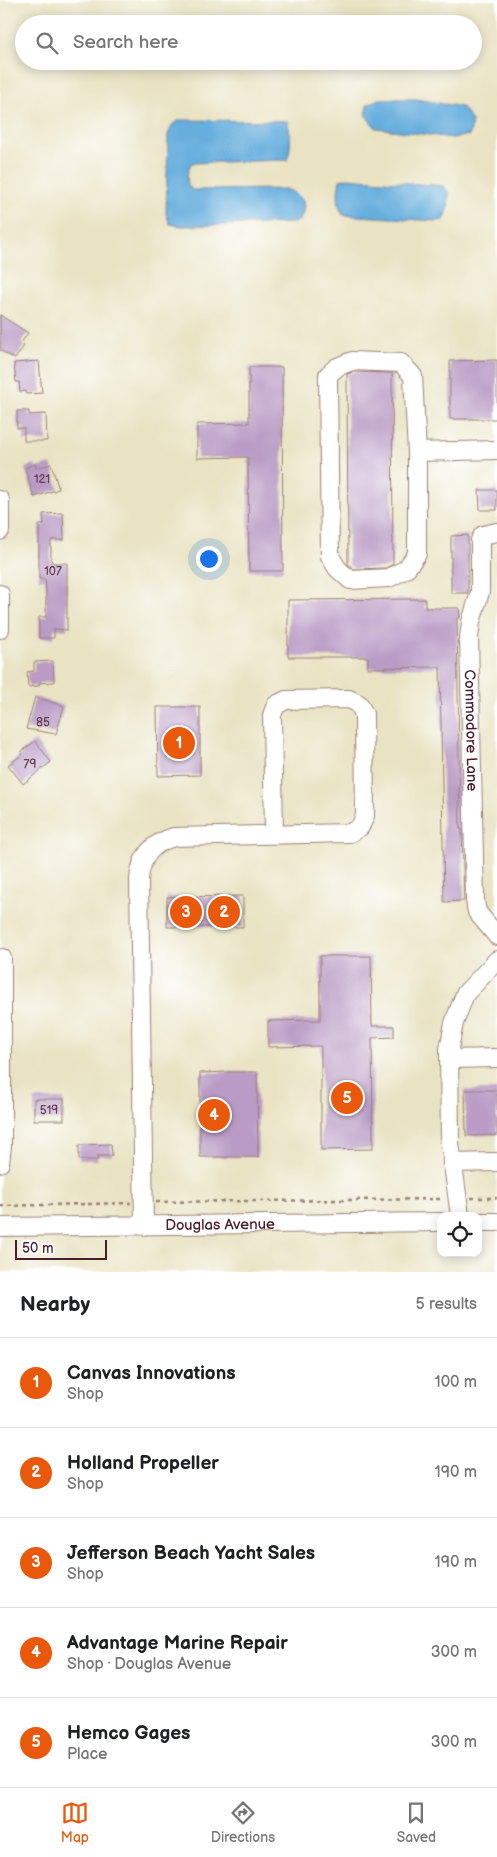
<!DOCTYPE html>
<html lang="en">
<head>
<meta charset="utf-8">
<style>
  body { margin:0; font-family:"Balsamiq Sans",sans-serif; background:#f2f2f2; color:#202124 }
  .controls { position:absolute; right:15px; bottom:15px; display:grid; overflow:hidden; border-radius:10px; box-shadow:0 2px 12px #0003 }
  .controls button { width:45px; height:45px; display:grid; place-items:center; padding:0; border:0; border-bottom:1px solid #e0e0e0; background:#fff; color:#202124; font:25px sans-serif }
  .scale { position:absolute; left:15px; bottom:12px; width:92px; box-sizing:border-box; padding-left:5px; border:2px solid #4a1f2b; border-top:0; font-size:14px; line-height:18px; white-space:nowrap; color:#4a1f2b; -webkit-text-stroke:4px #fff; paint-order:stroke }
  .you { position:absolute; left:208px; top:558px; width:18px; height:18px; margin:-12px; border:4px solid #fff; border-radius:50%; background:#1a73e8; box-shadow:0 0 0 8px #1a73e833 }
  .badge { display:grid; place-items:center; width:32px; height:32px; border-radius:50%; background:#ea580c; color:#fff; font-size:16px; font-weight:700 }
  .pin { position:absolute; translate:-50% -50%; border:2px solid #fff; box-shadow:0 1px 5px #0006 }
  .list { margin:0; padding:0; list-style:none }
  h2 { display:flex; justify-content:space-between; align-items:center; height:65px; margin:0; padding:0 20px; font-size:21px }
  h2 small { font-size:16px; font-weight:400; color:#757577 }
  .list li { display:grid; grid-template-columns:32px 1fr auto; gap:15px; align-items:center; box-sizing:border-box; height:90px; padding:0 20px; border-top:1px solid #e0e0e0 }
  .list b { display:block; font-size:19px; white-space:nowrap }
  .list p { margin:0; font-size:16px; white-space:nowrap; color:#757577 }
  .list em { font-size:16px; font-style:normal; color:#757577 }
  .icon { flex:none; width:28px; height:28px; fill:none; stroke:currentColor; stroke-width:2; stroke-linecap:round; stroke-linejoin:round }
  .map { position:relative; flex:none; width:497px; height:1272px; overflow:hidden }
  .search { position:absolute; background:#fff; box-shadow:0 2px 12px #0003; left:15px; right:15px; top:15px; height:55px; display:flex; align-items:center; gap:12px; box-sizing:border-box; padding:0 18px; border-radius:28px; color:#757577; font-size:19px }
  .sheet { height:515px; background:#fff }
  nav { display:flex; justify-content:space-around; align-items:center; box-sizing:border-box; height:70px; border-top:1px solid #e0e0e0; background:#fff; font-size:14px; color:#757577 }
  nav a { display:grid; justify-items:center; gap:2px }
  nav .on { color:#ea580c }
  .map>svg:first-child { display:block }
  .water { fill:#66aedd; stroke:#586684 }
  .building { fill:#b99bc5 }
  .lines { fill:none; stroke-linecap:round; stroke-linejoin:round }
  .minor-casing { stroke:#9a8177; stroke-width:20 }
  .path { stroke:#9a8177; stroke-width:2.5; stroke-dasharray:4 4; stroke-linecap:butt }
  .minor { stroke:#fff; stroke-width:18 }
  .labels { text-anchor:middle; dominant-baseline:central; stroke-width:4; stroke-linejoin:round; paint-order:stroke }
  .number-label { font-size:12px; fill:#663e52 }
  .street-label { font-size:15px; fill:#4a1f2b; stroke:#fff }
</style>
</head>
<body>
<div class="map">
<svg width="497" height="1272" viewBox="0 0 497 1272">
  <rect width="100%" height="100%" fill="#fff"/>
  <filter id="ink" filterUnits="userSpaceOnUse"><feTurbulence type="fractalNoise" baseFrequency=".02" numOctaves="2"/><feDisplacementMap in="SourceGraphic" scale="10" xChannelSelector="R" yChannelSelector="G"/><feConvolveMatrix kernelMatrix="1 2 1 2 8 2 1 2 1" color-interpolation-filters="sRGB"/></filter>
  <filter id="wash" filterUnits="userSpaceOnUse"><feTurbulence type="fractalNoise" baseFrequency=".0096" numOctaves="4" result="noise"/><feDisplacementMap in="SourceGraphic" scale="20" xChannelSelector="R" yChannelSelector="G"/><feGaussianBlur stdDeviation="1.12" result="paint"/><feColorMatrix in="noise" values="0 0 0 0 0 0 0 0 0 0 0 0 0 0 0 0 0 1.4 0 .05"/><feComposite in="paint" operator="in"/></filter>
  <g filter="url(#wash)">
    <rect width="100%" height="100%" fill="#e9e3c3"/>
    <g class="water">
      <polygon points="379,99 416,99 462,107 472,121 470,135 453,138 376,128 366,116 367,105"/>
      <path d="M179 120 287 121C291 133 292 147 287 160L191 163 187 175 188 186 193 190 286 189C303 196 308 202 300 220L293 223 181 226 170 224 166 214 168 135 172 125Z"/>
      <path d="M348 178 443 186 449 193 448 210 444 220 437 221 343 215C337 204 337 192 340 180Z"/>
    </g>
    <g id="blocks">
      <g class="building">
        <polygon points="0,315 28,333 21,343 24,346 15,359 0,350"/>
        <polygon points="497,360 497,419 450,419 450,361"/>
        <polygon points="39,361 42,393 26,394 25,391 20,392 19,382 16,382 14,363"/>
        <polygon points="249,367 282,367 283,571 249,571 248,457 197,458 197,424 249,423"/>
        <polygon points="354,372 392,373 393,564 386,568 354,569 348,564 347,374"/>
        <polygon points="17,411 29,411 29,415 46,414 47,441 24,441 24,428 17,428"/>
        <polygon points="35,464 36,468 51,464 59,489 34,497 25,468"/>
        <polygon points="479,490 497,490 497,510 480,510"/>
        <polygon points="63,513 64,540 51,540 51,560 53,563 67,563 67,630 54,629 54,638 39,638 39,617 46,617 46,591 45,579 39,579 39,525 44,525 43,514"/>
        <polygon points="468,535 468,593 451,593 451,536"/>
        <polygon points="425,599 425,608 459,608 460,618 457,618 460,829 462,829 464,901 444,902 440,667 368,668 368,657 288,657 288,600"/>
        <polygon points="53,661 54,682 39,683 39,686 28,687 27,672 34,671 34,662"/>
        <polygon points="35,697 64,706 56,734 26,729"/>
        <polygon points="157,707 200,707 200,775 158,776"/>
        <polygon points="35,741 51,762 23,784 8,765 23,754 21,752"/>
        <polygon points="243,896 243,927 167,927 167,897"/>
        <polygon points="320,956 371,956 372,1026 394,1026 394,1037 372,1038 373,1149 321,1150 321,1046 268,1047 268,1021 320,1020"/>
        <polygon points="228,1072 257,1072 258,1157 200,1157 200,1073"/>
        <polygon points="465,1090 497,1090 497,1135 466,1136"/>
        <rect x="34" y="1099" width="30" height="21"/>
        <polygon points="111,1144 112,1156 97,1156 98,1160 79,1160 79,1145"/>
      </g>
    </g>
  </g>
  <g filter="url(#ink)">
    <use href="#blocks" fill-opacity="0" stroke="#9a8177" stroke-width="1"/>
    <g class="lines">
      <g class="minor-casing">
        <g id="minor">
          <polygon points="352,361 401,363 413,376 417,452 417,554 406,569 389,578 350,580 337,568 330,556 328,375 337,367"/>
          <polyline points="417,452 497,450"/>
          <polyline points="0,500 0,531"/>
          <path id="s1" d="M497 532 483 535 480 540V592L471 622 469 638 475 900 477 912 497 936"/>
          <polyline points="0,594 0,629"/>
          <polyline points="449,1059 497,1058"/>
          <polyline points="0,1163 2,1146 2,958"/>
          <polyline points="452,1163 497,1162"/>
          <polyline points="460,1216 450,1143 449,1049 454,1023 465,994 497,960"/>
          <polyline points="478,1222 497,1222"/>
          <path d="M144 1226 139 879C141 856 152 843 174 837L350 833 360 827 365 816 364 714 359 704 349 699 286 700 276 705 272 715 274 834"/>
          <path id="s2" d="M0 1227 441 1222"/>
        </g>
      </g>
      <g class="path">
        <polyline points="471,1198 497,1198"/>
        <polyline points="156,1202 443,1199"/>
        <polyline points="0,1206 131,1203"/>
      </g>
      <use href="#minor" class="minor"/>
    </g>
  </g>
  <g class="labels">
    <g class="number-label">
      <text x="42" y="479">121</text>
      <text x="53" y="571">107</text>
      <text x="43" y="722">85</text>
      <text x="30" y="764">79</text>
      <text x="49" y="1110">519</text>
    </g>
    <g class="street-label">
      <text stroke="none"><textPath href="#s1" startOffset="212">Commodore Lane</textPath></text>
      <text stroke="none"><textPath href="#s2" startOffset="220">Douglas Avenue</textPath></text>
    </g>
  </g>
</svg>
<div class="controls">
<button><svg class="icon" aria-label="locate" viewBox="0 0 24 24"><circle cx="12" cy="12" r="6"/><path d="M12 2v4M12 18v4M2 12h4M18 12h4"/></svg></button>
</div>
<div class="scale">50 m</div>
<div class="you"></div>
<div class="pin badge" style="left:179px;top:743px">1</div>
<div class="pin badge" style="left:224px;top:912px">2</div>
<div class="pin badge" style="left:186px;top:912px">3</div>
<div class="pin badge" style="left:214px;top:1115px">4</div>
<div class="pin badge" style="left:347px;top:1098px">5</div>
<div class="search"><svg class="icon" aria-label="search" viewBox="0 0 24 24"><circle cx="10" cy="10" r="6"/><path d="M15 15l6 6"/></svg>Search here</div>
</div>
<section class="sheet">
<h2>Nearby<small>5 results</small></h2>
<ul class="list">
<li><span class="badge">1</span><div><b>Canvas Innovations</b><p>Shop</p></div><em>100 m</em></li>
<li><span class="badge">2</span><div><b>Holland Propeller</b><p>Shop</p></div><em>190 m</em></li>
<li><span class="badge">3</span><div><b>Jefferson Beach Yacht Sales</b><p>Shop</p></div><em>190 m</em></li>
<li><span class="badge">4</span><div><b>Advantage Marine Repair</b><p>Shop · Douglas Avenue</p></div><em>300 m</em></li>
<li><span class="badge">5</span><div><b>Hemco Gages</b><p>Place</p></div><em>300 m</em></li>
</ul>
</section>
<nav>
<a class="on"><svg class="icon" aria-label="map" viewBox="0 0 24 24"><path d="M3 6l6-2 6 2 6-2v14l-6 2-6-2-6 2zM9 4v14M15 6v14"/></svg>Map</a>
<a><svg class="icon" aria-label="directions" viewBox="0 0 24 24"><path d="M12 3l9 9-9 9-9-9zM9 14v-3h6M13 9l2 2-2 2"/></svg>Directions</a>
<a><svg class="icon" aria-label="saved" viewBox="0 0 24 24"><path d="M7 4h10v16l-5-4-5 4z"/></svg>Saved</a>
</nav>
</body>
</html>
